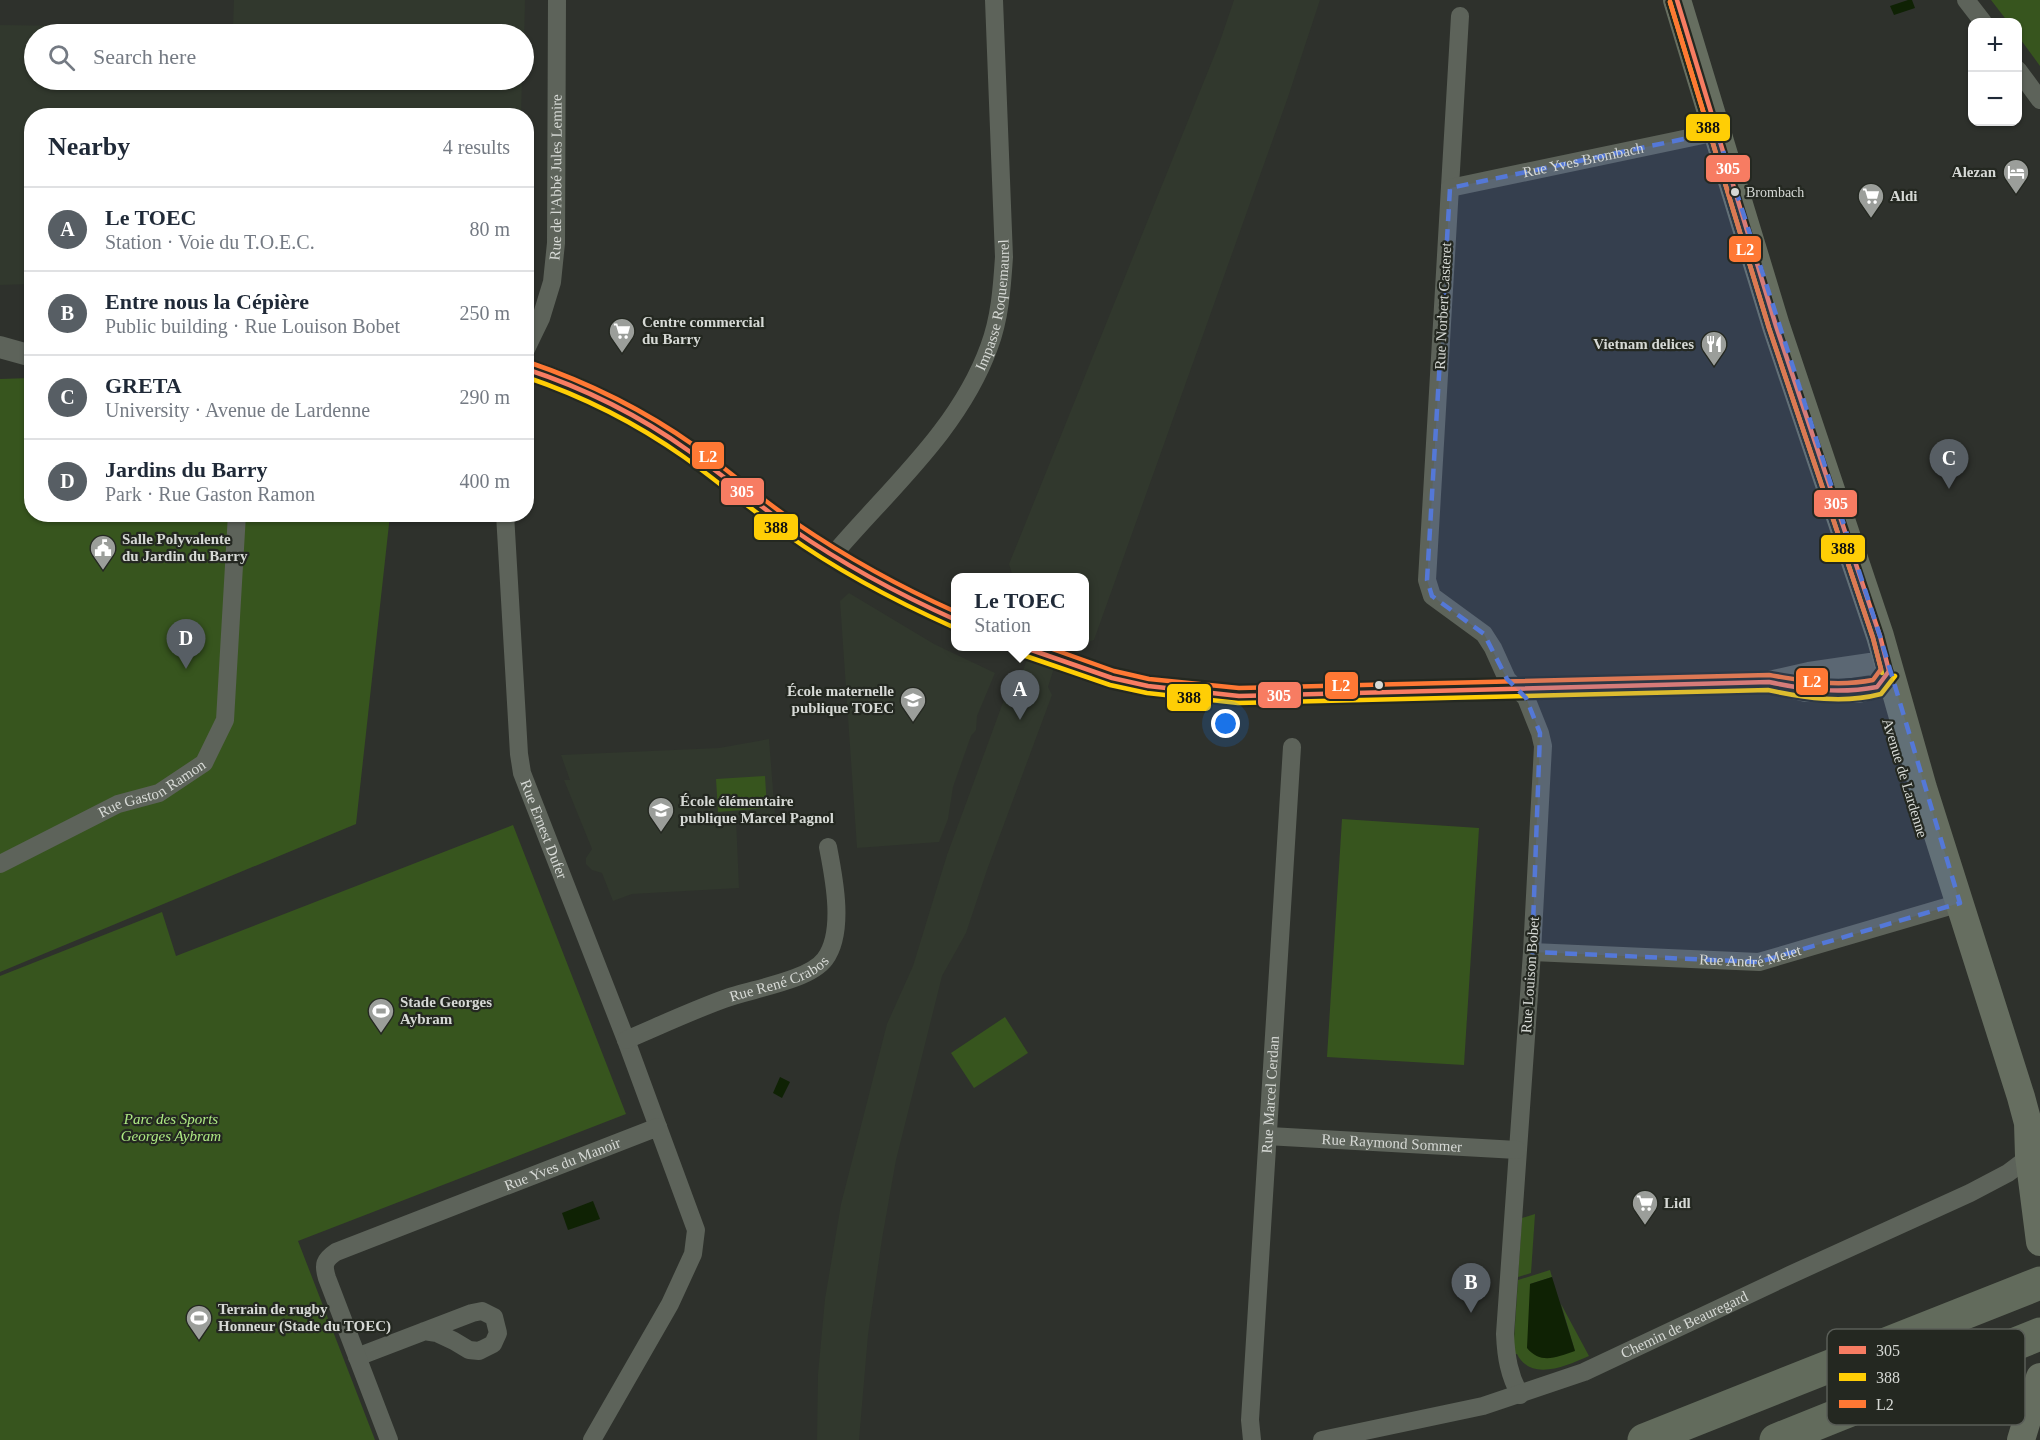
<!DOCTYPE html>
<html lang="en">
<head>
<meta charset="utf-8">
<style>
  body { margin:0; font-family:Georgia,serif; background:#f6f6f7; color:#1f2937 }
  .controls { position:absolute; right:18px; top:18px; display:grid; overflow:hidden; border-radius:12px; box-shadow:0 2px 4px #0004 }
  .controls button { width:54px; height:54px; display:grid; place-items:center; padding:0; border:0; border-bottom:2px solid #e0e1e3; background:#fff; color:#1f2937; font:30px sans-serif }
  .you { position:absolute; left:1226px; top:724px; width:21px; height:21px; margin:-15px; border:4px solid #fff; border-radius:50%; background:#1a73e8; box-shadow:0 0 0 9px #1a73e833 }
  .badge { display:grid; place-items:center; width:39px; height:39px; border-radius:50%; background:#575e64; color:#fff; font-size:20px; font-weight:700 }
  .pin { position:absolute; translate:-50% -50px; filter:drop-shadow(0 2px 3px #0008) }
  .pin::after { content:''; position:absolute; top:32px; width:21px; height:18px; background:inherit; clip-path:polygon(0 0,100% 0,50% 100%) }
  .popup { position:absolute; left:951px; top:573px; width:138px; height:78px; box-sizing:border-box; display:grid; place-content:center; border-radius:12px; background:#fff; filter:drop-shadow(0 2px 4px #0005); font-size:20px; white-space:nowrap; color:#747a83 }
  .popup b { font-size:22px; color:#1f2937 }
  .popup::after { content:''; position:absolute; left:50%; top:100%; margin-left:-12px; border:12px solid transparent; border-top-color:#fff }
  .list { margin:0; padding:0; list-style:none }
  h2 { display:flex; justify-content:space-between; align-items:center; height:78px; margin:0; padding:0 24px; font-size:26px }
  h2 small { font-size:20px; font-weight:400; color:#747a83 }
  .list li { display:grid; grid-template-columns:39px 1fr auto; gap:18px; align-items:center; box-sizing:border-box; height:84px; padding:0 24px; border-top:2px solid #e0e1e3 }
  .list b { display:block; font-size:22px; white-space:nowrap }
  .list p { margin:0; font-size:20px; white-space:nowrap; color:#747a83 }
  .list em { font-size:20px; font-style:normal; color:#747a83 }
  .icon { flex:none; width:33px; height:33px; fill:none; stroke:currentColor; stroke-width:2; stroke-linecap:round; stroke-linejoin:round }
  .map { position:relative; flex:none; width:2040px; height:1440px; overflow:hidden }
  .search { position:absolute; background:#fff; box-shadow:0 2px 4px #0004; left:24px; top:24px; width:510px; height:66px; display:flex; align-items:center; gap:15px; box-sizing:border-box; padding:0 21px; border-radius:33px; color:#747a83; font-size:22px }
  .panel { position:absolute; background:#fff; box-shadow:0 2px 4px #0004; left:24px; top:108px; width:510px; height:414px; border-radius:24px }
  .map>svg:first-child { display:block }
  .built { fill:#31382d }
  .green { fill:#37551e }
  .water { fill:#0f2204 }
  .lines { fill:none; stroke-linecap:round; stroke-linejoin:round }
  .minor { stroke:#5d635a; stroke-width:18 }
  .tertiary { stroke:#5d635a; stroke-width:22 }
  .primary { stroke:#666e60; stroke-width:28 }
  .motorway { stroke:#626b5c; stroke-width:33 }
  .bus-1-casing { stroke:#242821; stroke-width:9 }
  .bus-2-casing { stroke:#242821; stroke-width:9 }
  .bus-3-casing { stroke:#242821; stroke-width:9 }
  .bus-1 { stroke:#f77c62; stroke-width:4.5 }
  .bus-2 { stroke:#ffce05; stroke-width:4.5 }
  .bus-3 { stroke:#ff7834; stroke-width:4.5 }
  .marked { fill:#5478d7; fill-opacity:0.2; stroke:#5478d7; stroke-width:4.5; stroke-dasharray:12 8; stroke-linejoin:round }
  .bus-dot { fill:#d6d9d5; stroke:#242821; stroke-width:2 }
  .labels { text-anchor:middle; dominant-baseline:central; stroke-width:4.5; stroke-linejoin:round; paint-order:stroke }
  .bus-label { font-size:14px; fill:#d6d9d5; stroke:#242821; text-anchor:start }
  .street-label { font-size:15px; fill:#d6d9d5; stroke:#242821 }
  .poi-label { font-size:15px; font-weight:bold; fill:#d6d9d5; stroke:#242821; text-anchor:start }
  .park-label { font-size:15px; font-style:italic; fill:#ade983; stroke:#242821 }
  .key { fill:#242821; stroke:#595d57; stroke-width:1.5 }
  .key-label { font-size:16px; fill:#d6d9d5 }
  .line-badge { stroke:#242821; stroke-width:2 }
  .badge-label { font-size:16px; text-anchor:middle; font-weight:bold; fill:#fff }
  .pale-badge-label { font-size:16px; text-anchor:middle; font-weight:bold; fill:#111 }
</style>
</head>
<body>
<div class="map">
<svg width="2040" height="1440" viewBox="0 0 2040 1440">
  <rect width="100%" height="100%" fill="#2e312c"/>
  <g class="built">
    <polygon points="234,0 525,0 524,46 524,34 34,34 34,80 522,80 521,115 32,116 31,284 0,285 0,25 233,28"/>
    <polygon points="1234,0 1320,0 1288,97 1094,640 1085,643 1084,578 1013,577 1009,564 1219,44"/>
    <polygon points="849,593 934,644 995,673 977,716 976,730 971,736 953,787 948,819 939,842 857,848 840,601"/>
    <polygon points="1031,647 1071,647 1060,649 1048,687 1052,695 987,870 966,933 942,976 896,1160 882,1239 868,1335 859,1440 817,1440 818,1374 825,1299 841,1204 887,1024 913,966 947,855 1012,678 1017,675 1021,677"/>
    <polygon points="769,739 775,815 736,818 739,888 632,894 613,901 602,873 592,870 586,864 586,858 592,849 564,780 570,780 561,755 719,748"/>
  </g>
  <g class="green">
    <polygon points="1991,0 2040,0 2040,66 2018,36 2018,22 2008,22"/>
    <polygon points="31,378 32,514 390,515 356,824 0,972 0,379"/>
    <polygon points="765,776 767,808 718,812 716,779"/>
    <polygon points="1342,819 1479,828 1464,1065 1327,1057"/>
    <polygon points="513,825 626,1114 298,1241 375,1440 0,1440 0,976 162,912 176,956"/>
    <polygon points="1005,1017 1028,1053 974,1088 951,1053"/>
    <polygon points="1535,1214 1531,1273 1518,1277 1522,1218"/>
    <path d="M1550 1270 1552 1277 1530 1284 1575 1351 1561 1304 1589 1356C1566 1366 1531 1382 1517 1354H1513L1518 1280Z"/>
  </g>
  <g class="water">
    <polygon points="1908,0 1912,0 1915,8 1894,15 1890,6"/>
    <polygon points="780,1077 790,1082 782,1098 773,1093"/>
    <polygon points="593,1201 600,1219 568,1230 562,1213"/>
    <path d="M1552 1277 1575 1351C1557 1357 1541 1365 1527 1348L1530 1284Z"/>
  </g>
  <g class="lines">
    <g class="minor">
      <polyline points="1966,0 1983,22"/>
      <path d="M1460 16 1427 580 1432 596 1484 634 1493 648 1507 679 1526 698 1540 733 1543 746 1532 952 1505 1334C1506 1357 1509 1375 1520 1395"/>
      <polyline points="2018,70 2040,100"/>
      <path id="s1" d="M1450 188 1717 132"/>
      <path id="s2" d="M526 349 541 318 552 282 556 243 557 0"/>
      <path id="s3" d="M505 514 519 754 522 773 626 1040 658 1127"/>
      <path id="s4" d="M833 555C888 490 959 430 989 347 1000 318 1002 287 1004 257L994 0"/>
      <path id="s5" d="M0 864 118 804 159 793 204 763 225 720 237 514"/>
      <path id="s6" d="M1532 952 1759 962 1960 903"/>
      <path id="s7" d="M626 1040C659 1026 691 1011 724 999 750 989 809 981 825 959 845 932 834 878 828 847"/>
      <path id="s8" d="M1268 1136 1517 1150"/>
      <polyline points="357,1357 472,1313 482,1311 494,1317 498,1333 493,1344 479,1351 469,1350 454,1341 437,1333 424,1331"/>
      <path id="s9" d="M389 1440 327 1278C323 1265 324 1260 336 1252L658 1127 696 1230 693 1254 670 1304 592 1440"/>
      <path id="s10" d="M1252 1440 1250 1420 1292 747"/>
      <path id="s11" d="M1322 1440 1483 1406 1584 1372 1790 1275 1970 1193 2008 1173 2036 1152"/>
    </g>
    <g class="tertiary">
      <polyline points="0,347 32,356"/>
      <path d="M526 369C578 385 628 412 674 441 715 468 752 501 792 529 844 564 898 595 956 620"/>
      <polyline points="1019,646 1112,678 1148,686 1239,696 1769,682 1809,673 1870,664 1889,671 1877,687 1858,692 1806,691 1769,682"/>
    </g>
    <g class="primary">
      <polyline points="1677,0 1776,326 1880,636 1923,788 2021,1097 2028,1123 2029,1156 2040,1242"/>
      <polyline points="2021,1440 2040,1377"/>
    </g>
    <g class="motorway">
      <polyline points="1644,1440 2040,1283"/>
      <polyline points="1776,1440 2040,1334"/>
    </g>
    <g class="bus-1-casing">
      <g id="bus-1">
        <polyline points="1677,0 1776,326 1880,636 1889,671"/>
        <path d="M526 369C584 388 640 416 689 451 724 476 757 504 792 529 843 564 898 594 956 620"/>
        <path d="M1020 646 1112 678 1148 686 1239 696 1769 682C1806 690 1840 694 1877 687L1889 671"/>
      </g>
    </g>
    <g class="bus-2-casing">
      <g id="bus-2">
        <polyline points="1670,2 1769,328 1873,638 1882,673"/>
        <path d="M526 377C582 396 636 423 684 457 719 482 751 510 786 534 838 571 895 601 953 627"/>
        <path d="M1017 653 1110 685 1147 693 1238 703 1768 690C1805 698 1843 704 1881 694L1895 676"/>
      </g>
    </g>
    <g class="bus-3-casing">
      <g id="bus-3">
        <path d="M528 362C587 382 644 410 695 446 729 471 761 499 796 523 846 557 900 587 956 612"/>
        <path d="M1044 646 1114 671 1149 679 1239 688 1769 675C1804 681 1836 687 1873 680L1881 669 1873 638 1769 328 1670 2"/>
      </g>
    </g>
    <use href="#bus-1" class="bus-1"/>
    <use href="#bus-2" class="bus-2"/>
    <use href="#bus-3" class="bus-3"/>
  </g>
  <path class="marked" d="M1717 132 1880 636 1960 903 1759 962 1532 952 1540 733 1526 698 1507 679 1484 634 1432 596 1427 580 1450 188Z"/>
  <defs>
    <g id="hotel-pin" transform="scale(1.35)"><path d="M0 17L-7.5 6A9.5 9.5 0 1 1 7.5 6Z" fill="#9b9e9a" stroke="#242821"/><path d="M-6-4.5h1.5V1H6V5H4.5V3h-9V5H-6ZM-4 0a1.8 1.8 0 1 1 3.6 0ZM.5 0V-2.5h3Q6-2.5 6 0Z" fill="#fff"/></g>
    <g id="supermarket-pin" transform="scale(1.35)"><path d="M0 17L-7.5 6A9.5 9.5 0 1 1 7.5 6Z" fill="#9b9e9a" stroke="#242821"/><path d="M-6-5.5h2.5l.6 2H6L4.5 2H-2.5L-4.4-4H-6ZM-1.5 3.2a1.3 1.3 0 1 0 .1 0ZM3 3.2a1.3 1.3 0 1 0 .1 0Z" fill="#fff"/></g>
    <g id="restaurant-pin" transform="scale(1.35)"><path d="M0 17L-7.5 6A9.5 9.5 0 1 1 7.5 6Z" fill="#9b9e9a" stroke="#242821"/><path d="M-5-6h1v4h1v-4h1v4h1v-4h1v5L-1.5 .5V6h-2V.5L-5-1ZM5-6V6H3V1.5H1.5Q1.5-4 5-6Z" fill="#fff"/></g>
    <g id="civic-pin" transform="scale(1.35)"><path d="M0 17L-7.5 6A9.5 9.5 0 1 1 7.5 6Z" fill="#9b9e9a" stroke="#242821"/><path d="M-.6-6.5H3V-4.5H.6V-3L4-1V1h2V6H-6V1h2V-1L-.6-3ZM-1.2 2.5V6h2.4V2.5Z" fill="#fff"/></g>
    <g id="school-pin" transform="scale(1.35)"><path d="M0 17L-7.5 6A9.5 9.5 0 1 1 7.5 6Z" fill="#9b9e9a" stroke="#242821"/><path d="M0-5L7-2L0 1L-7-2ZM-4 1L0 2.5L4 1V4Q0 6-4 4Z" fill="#fff"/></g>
    <g id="stadium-pin" transform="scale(1.35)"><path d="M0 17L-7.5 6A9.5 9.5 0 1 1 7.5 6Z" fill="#9b9e9a" stroke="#242821"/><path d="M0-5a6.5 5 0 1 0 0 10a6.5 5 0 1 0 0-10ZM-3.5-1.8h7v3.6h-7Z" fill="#fff"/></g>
  </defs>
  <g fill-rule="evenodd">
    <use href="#hotel-pin" x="2016" y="172"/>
    <use href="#supermarket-pin" x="1871" y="196"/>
    <use href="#supermarket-pin" x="622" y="331"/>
    <use href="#restaurant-pin" x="1714" y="344"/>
    <use href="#civic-pin" x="103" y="548"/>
    <use href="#school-pin" x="913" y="700"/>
    <use href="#school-pin" x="661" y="810"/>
    <use href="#stadium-pin" x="381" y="1011"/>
    <use href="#supermarket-pin" x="1645" y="1203"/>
    <use href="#stadium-pin" x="199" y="1318"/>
  </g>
  <g class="bus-dot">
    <circle cx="1735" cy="192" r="5"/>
    <circle cx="1379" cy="685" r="5"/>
  </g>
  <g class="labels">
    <g class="bus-label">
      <text x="1746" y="192">Brombach</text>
    </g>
    <g class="street-label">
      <text stroke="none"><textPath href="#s1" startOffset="136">Rue Yves Brombach</textPath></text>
      <text stroke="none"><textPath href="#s2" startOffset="177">Rue de l'Abbé Jules Lemire</textPath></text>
      <text stroke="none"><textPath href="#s4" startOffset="304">Impasse Roquemaurel</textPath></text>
      <text transform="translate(1443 306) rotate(-87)">Rue Norbert Casteret</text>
      <text transform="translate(1905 778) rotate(73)">Avenue de Lardenne</text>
      <text stroke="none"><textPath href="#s5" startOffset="170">Rue Gaston Ramon</textPath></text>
      <text stroke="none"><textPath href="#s3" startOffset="320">Rue Ernest Dufer</textPath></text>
      <text stroke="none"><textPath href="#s6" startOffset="219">Rue André Melet</textPath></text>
      <text stroke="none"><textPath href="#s7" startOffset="165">Rue René Crabos</textPath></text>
      <text transform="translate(1530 975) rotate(-86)">Rue Louison Bobet</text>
      <text stroke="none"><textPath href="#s10" startOffset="346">Rue Marcel Cerdan</textPath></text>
      <text stroke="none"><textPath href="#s8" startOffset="124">Rue Raymond Sommer</textPath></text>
      <text stroke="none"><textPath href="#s9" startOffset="447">Rue Yves du Manoir</textPath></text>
      <text stroke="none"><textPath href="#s11" startOffset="382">Chemin de Beauregard</textPath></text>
    </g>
    <g class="poi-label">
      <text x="1996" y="172" text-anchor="end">Alezan</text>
      <text x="1890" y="196">Aldi</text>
      <text x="642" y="322">Centre commercial<tspan x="642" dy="17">du Barry</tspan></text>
      <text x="1694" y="344" text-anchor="end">Vietnam delices</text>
      <text x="122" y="539">Salle Polyvalente<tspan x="122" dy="17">du Jardin du Barry</tspan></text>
      <text x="894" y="691" text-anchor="end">École maternelle<tspan x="894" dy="17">publique TOEC</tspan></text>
      <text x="680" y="801">École élémentaire<tspan x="680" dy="17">publique Marcel Pagnol</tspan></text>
      <text x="400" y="1002">Stade Georges<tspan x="400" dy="17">Aybram</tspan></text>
      <text x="1664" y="1203">Lidl</text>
      <text x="218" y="1309">Terrain de rugby<tspan x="218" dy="17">Honneur (Stade du TOEC)</tspan></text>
    </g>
    <g class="park-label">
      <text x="171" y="1119">Parc des Sports<tspan x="171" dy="17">Georges Aybram</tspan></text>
    </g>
  </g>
  <rect x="1827" y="1329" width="198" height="96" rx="9" class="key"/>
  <rect x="1839" y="1346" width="27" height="8" fill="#f77c62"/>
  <rect x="1839" y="1373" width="27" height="8" fill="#ffce05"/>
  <rect x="1839" y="1400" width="27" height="8" fill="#ff7834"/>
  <g class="key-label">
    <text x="1876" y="1356">305</text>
    <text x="1876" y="1383">388</text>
    <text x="1876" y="1410">L2</text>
  </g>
  <g class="line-badge">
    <rect x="1685" y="113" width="46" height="29" rx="6" fill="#ffce05"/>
    <rect x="1705" y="154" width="46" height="29" rx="6" fill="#f77c62"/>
    <rect x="1728" y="235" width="34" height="28" rx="6" fill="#ff7834"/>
    <rect x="691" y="441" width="34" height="29" rx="6" fill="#ff7834"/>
    <rect x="720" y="477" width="45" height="29" rx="6" fill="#f77c62"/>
    <rect x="1813" y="489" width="45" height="29" rx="6" fill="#f77c62"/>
    <rect x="753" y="513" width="46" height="28" rx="6" fill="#ffce05"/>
    <rect x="1820" y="534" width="46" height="29" rx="6" fill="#ffce05"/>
    <rect x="1795" y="667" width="34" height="29" rx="6" fill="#ff7834"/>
    <rect x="1324" y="671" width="35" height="29" rx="6" fill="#ff7834"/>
    <rect x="1257" y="681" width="45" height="28" rx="6" fill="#f77c62"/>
    <rect x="1166" y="683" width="46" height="29" rx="6" fill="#ffce05"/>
  </g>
  <g class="badge-label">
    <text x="1728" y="174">305</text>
    <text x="1745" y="255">L2</text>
    <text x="708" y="462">L2</text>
    <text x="742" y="497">305</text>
    <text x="1836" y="509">305</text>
    <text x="1812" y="687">L2</text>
    <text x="1341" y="691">L2</text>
    <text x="1279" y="701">305</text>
  </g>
  <g class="pale-badge-label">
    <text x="1708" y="133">388</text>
    <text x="776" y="533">388</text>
    <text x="1843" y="554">388</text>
    <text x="1189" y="703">388</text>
  </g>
</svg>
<div class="controls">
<button>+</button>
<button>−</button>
</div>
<div class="you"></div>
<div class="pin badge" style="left:1020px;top:720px">A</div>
<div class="popup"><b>Le TOEC</b>Station</div>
<div class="pin badge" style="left:1471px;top:1313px">B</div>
<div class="pin badge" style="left:1949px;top:489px">C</div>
<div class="pin badge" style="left:186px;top:669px">D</div>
<div class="search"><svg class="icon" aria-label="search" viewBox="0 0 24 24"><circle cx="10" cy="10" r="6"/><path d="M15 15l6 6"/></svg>Search here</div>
<section class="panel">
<h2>Nearby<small>4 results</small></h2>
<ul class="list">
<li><span class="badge">A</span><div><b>Le TOEC</b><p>Station · Voie du T.O.E.C.</p></div><em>80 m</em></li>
<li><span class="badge">B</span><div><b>Entre nous la Cépière</b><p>Public building · Rue Louison Bobet</p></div><em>250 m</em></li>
<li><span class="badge">C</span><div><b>GRETA</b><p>University · Avenue de Lardenne</p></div><em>290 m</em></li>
<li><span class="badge">D</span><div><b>Jardins du Barry</b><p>Park · Rue Gaston Ramon</p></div><em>400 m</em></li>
</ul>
</section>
</div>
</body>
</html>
